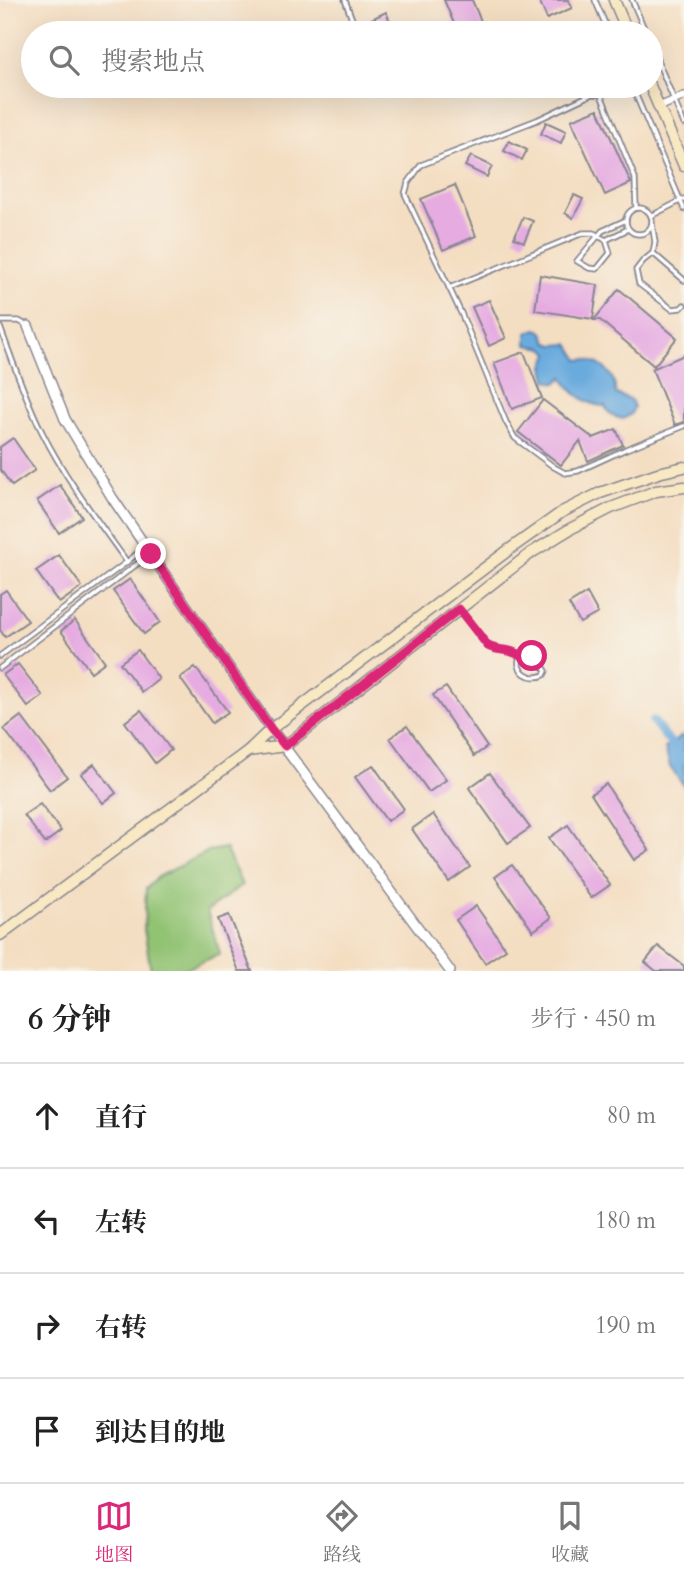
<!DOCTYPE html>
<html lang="zh">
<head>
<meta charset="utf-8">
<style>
  body { margin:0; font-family:Cardo,"Noto Serif SC",serif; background:#f2f2f2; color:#222 }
  .stop { position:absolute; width:21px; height:21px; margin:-16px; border:5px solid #db2777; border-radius:50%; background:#fff }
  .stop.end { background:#db2777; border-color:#fff; box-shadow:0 2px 7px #0008 }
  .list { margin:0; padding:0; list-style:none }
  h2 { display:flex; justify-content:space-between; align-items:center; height:91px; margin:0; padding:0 28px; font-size:30px }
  h2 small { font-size:23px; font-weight:400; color:#767676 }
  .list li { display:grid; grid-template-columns:46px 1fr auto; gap:21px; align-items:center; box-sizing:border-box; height:105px; padding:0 28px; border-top:2px solid #e0e0e0 }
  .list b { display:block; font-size:26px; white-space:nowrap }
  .list em { font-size:23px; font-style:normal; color:#767676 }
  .icon { flex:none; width:38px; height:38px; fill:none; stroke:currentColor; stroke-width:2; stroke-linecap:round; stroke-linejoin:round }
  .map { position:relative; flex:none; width:684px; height:971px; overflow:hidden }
  .search { position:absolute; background:#fff; box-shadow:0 7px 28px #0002; left:21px; right:21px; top:21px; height:77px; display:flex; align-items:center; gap:18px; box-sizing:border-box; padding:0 24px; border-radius:38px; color:#767676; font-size:26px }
  .sheet { height:511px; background:#fff }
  nav { display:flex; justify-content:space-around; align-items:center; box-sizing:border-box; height:98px; border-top:2px solid #e0e0e0; background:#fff; font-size:19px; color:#767676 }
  nav a { display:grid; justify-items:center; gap:4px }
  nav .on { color:#db2777 }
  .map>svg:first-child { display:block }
  .green { fill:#92c373; stroke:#567968; stroke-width:2 }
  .water { fill:#6aabde; stroke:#426d9e; stroke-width:2 }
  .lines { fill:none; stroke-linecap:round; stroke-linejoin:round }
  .canal { stroke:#6aabde; stroke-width:9 }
  .building { fill:#e6ace2 }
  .service-casing { stroke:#888690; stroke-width:7 }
  .minor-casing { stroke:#888690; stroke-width:10 }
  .tertiary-casing { stroke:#888690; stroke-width:12 }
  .secondary-casing { stroke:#888690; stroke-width:13 }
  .service { stroke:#fff; stroke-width:3.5 }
  .minor { stroke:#fff; stroke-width:7 }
  .tertiary { stroke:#fff; stroke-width:9 }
  .secondary { stroke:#f8e8c3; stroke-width:10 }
  .route { stroke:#db2777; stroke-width:9 }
</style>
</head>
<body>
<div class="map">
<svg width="684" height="971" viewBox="0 0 684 971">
  <rect width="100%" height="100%" fill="#f7f3e8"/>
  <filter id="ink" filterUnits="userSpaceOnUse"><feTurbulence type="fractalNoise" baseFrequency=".0143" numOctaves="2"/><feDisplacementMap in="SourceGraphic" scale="14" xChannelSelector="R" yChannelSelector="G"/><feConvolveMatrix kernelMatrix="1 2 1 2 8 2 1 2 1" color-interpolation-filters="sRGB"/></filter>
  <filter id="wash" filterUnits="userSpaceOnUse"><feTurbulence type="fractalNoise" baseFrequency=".00686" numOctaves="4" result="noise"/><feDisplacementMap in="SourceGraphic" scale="28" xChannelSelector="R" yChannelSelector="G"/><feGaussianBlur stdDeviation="1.57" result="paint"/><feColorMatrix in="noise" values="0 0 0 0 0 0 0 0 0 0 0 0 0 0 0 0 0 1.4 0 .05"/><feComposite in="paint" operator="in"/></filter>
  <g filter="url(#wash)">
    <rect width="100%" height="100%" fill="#f4dec2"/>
    <polygon class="green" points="225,848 242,885 207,911 220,954 181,971 151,971 144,929 146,889 158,877 209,851"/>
    <g class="water">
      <path d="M536 329C544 330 545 336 548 343L554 345 569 344 579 360C592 357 610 369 614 382 615 386 615 390 616 394L631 400 634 407 631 414 623 419C614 417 609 415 605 406 588 406 570 392 563 377L556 383 547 380 544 366 549 353 544 348 527 345V333Z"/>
      <polygon points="682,736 684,738 684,786 670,767 665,748"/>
    </g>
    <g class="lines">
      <polyline class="canal" points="653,721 684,760"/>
    </g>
    <g id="blocks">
      <g class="building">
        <polygon points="444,0 472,0 486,33 458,33"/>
        <polygon points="539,0 568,0 572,8 547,19"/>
        <polygon points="386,12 395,33 368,33 363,23"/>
        <polygon points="598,109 631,183 605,195 571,120"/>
        <polygon points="546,122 566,131 561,143 541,134"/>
        <polygon points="509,141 527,150 522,160 504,151"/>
        <polygon points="471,156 492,166 487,177 465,166"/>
        <polygon points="455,185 476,236 443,250 421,199"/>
        <polygon points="574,195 583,199 573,218 565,213"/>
        <polygon points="523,217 533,221 524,242 514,238"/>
        <polygon points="540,275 598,285 593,319 535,310"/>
        <polygon points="619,289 677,338 654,366 600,320 594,320"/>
        <polygon points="489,300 506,338 489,346 472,307"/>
        <polygon points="524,352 542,398 512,409 494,363"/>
        <polygon points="684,355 684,422 675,425 652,369"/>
        <polygon points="543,400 593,438 616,429 623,445 588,461 580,441 561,465 518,432"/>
        <polygon points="13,438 35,470 12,486 0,469 0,447"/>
        <polygon points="60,485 82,517 59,533 37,501"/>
        <polygon points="59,555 82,587 59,603 36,571"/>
        <polygon points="130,579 160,622 144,634 113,591"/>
        <polygon points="6,590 28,621 5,637 0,630 0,594"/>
        <polygon points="587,593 598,613 580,623 569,604"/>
        <polygon points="75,620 105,662 91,672 61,631"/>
        <polygon points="138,650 159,679 142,692 120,663"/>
        <polygon points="18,664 43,696 28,707 3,675"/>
        <polygon points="195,667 228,712 212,723 180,678"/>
        <polygon points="446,687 487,747 474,756 433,695"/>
        <polygon points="141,710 171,750 155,763 125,722"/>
        <polygon points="21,716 67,777 50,790 4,729"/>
        <polygon points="407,726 446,780 429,792 390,738"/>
        <polygon points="94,764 116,793 103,803 81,774"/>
        <polygon points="373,765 404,809 387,821 355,777"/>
        <polygon points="490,773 530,828 508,843 469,788"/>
        <polygon points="606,784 649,850 634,860 591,794"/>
        <polygon points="40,804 61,831 45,843 24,815"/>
        <polygon points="433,814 470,867 449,882 412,829"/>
        <polygon points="568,825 610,885 591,898 549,838"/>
        <polygon points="512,865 551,918 533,931 495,877"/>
        <polygon points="476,906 506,949 485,963 456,920"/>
        <polygon points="229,915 252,971 239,971 218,919"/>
        <polygon points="658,946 684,966 684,971 656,971 645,962"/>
      </g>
    </g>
  </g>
  <g filter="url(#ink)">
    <use href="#blocks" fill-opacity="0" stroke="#888690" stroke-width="2"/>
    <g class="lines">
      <g class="service-casing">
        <g id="service">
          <polyline points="345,0 357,33"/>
          <polyline points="595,0 609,33"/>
          <polyline points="632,0 646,33"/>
          <polyline points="651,45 684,124"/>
          <polyline points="375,86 378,94"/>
          <polyline points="632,86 684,209"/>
          <polyline points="636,208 635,178 601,95 592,94 537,120 421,165 408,183 405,194 461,313 506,422 515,438 554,467 565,473 578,471 626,449 684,426"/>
          <circle cx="639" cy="221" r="13"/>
          <polyline points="651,216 684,199"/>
          <polyline points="626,220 602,231 598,236 606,240 628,229"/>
          <polyline points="652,223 655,242 653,253 643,261 636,270 639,284 672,309 681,308 684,305"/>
          <polyline points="653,253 684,280"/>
          <polyline points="449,288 583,233 594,233 598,236 577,261 589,268 597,269 610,253 606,240"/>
          <polyline points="0,321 19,321 28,326"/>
          <path d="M0 327C13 362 25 398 42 432 65 478 97 520 127 562L145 547"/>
          <path d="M461 612 488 646C499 652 511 648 520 656"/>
          <path d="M525 654 539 660 546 671 544 675C531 681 514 672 520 656Z"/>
          <polyline points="0,656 127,562"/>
          <polyline points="0,668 149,555"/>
        </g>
      </g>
      <g class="minor-casing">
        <polyline id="minor" points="659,107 684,96"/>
      </g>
      <g class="tertiary-casing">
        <polyline id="tertiary" points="28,326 65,419 113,499 271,729 450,971"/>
      </g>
      <g class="secondary-casing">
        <g id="secondary">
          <polyline points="614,0 628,33"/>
          <polyline points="650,86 684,166"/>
          <polyline points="684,467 658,473 600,493 562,512 510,549 271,729 248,751 285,746 531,553 570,529 611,508 656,491 684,487"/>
          <polyline points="0,935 248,751"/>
        </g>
      </g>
      <use href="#service" class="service"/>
      <use href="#minor" class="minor"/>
      <use href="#tertiary" class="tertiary"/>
      <use href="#secondary" class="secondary"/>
    </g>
  </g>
  <g class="lines" filter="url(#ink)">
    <path class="route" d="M151 554 271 729 285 746 459 609 488 646C499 652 511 648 520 656L526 654 532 656"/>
  </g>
</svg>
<div class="stop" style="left:532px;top:656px"></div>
<div class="stop end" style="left:151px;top:554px"></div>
<div class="search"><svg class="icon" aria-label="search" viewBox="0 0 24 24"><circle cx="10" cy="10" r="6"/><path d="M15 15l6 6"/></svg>搜索地点</div>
</div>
<section class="sheet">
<h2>6 分钟<small>步行 · 450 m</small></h2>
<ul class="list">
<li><svg class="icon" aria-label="ahead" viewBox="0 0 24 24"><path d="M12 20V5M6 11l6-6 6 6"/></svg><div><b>直行</b></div><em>80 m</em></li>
<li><svg class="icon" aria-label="left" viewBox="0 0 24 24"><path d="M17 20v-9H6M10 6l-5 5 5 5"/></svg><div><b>左转</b></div><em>180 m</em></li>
<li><svg class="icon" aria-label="right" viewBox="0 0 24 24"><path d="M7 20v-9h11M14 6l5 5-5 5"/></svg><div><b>右转</b></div><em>190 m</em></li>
<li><svg class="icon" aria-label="arrive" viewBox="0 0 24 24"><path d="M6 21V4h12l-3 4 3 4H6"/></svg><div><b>到达目的地</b></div></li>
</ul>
</section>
<nav>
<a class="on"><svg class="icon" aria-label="map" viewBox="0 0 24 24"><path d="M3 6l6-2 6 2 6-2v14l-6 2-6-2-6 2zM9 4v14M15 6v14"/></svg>地图</a>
<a><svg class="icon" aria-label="directions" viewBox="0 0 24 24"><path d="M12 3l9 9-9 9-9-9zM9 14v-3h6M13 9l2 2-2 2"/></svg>路线</a>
<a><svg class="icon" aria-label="saved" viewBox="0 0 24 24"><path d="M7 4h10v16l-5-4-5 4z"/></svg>收藏</a>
</nav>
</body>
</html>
